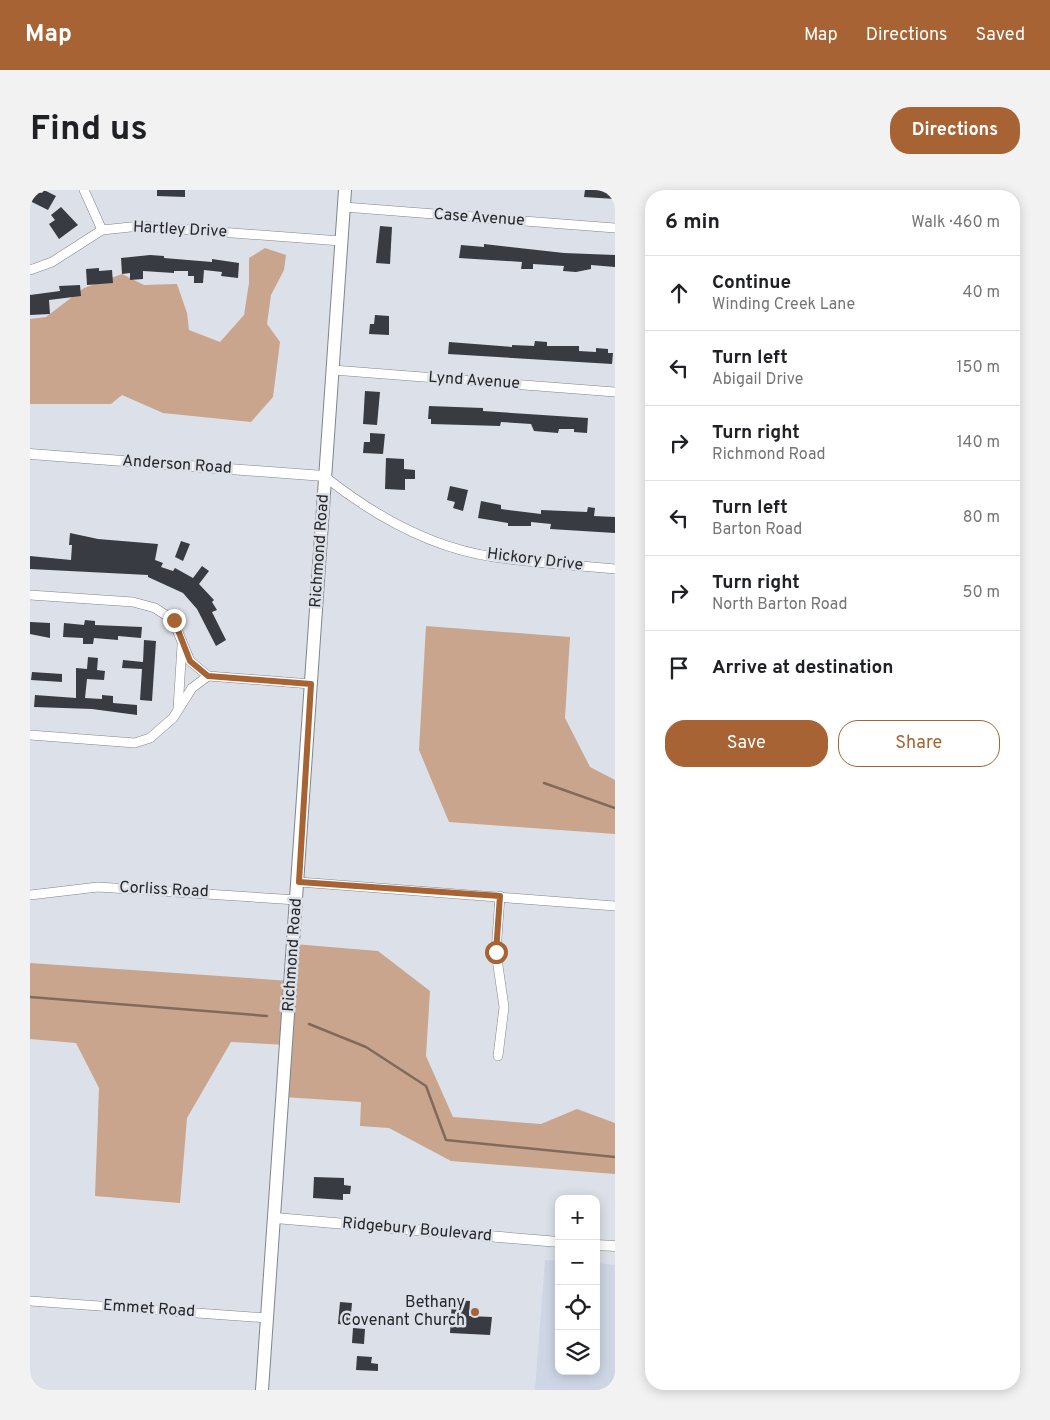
<!DOCTYPE html>
<html lang="en">
<head>
<meta charset="utf-8">
<style>
  body { margin:0; font-family:Overpass,sans-serif; background:#f2f2f2; color:#202124 }
  .controls { position:absolute; right:15px; bottom:15px; display:grid; overflow:hidden; border-radius:10px; box-shadow:0 2px 12px #0003 }
  .controls button { width:45px; height:45px; display:grid; place-items:center; padding:0; border:0; border-bottom:1px solid #e0e0e0; background:#fff; color:#202124; font:25px sans-serif }
  .stop { position:absolute; width:15px; height:15px; margin:-11px; border:4px solid #a76333; border-radius:50%; background:#fff }
  .stop.end { background:#a76333; border-color:#fff; box-shadow:0 1px 5px #0008 }
  .list { margin:0; padding:0; list-style:none }
  h2 { display:flex; justify-content:space-between; align-items:center; height:65px; margin:0; padding:0 20px; font-size:21px }
  h2 small { font-size:16px; font-weight:400; color:#757577 }
  .list li { display:grid; grid-template-columns:32px 1fr auto; gap:15px; align-items:center; box-sizing:border-box; height:75px; padding:0 20px; border-top:1px solid #e0e0e0 }
  .list b { display:block; font-size:19px; white-space:nowrap }
  .list p { margin:0; font-size:16px; white-space:nowrap; color:#757577 }
  .list em { font-size:16px; font-style:normal; color:#757577 }
  .actions { display:flex; gap:10px; padding:15px 20px }
  .actions a { flex:1; padding:11px 0; border:1px solid #a76333; border-radius:20px; text-align:center; font-size:18px; color:#a76333 }
  .actions .main { background:#a76333; color:#fff }
  .icon { flex:none; width:28px; height:28px; fill:none; stroke:currentColor; stroke-width:2; stroke-linecap:round; stroke-linejoin:round }
  .map { position:relative; flex:none; width:585px; height:1200px; overflow:hidden; border-radius:20px }
  header { display:flex; align-items:center; gap:30px; box-sizing:border-box; height:70px; padding:0 25px; background:#a76333; color:#fff }
  header strong { font-size:24px }
  nav { display:flex; gap:28px; margin-inline-start:auto; font-size:18px }
  .intro { display:flex; align-items:center; justify-content:space-between; box-sizing:border-box; height:120px; padding:0 30px }
  h1 { margin:0; font-size:35px }
  .button { padding:12px 22px; border-radius:20px; background:#a76333; color:#fff; font-size:18px; font-weight:700 }
  main { display:flex; gap:30px; padding:0 30px }
  aside { flex:1; background:#fff; border-radius:20px; box-shadow:0 2px 12px #0003 }
  .map>svg:first-child { display:block }
  .built { fill:#ced5e4 }
  .green { fill:#c9a58e }
  .lines { fill:none; stroke-linecap:round; stroke-linejoin:round }
  .stream { stroke:#826a5b; stroke-width:2.5 }
  .building { fill:#383b42 }
  .minor-casing { stroke:#80848b; stroke-width:10 }
  .tertiary-casing { stroke:#80848b; stroke-width:11 }
  .primary-casing { stroke:#80848b; stroke-width:14 }
  .minor { stroke:#fff; stroke-width:9 }
  .tertiary { stroke:#fff; stroke-width:10 }
  .primary { stroke:#fff; stroke-width:12 }
  .route { stroke:#a76333; stroke-width:6 }
  .poi-dot { fill:#a76333; stroke:#dce0e8; stroke-width:2 }
  .labels { text-anchor:middle; dominant-baseline:central; stroke-width:5; stroke-linejoin:round; paint-order:stroke }
  .street-label { font-size:16px; fill:#252629; stroke:#dce0e8 }
  .poi-label { font-size:16px; fill:#252629; stroke:#dce0e8; text-anchor:end }
</style>
</head>
<body>
<header>
<strong>Map</strong>
<nav><a>Map</a><a>Directions</a><a>Saved</a></nav>
</header>
<div class="intro"><h1>Find us</h1><a class="button">Directions</a></div>
<main>
<div class="map">
<svg width="585" height="1200" viewBox="0 0 585 1200">
  <rect width="100%" height="100%" fill="#dce0e8"/>
  <polygon class="built" points="515,1070 529,1071 529,1181 566,1181 566,1073 585,1075 585,1200 505,1200"/>
  <g class="green">
    <polygon points="235,58 256,65 254,80 241,105 237,134 250,152 243,207 221,232 133,223 92,205 81,214 0,214 0,129 16,127 54,98 92,84 114,95 147,94 157,123 159,140 190,152 214,125 219,93 219,68"/>
    <polygon points="396,436 540,447 535,528 560,577 585,590 585,644 419,632 389,560"/>
    <polygon points="264,754 348,761 400,801 396,866 423,927 511,934 547,919 585,933 585,984 421,971 359,938 330,936 331,912 253,907 257,855 201,852 157,928 150,1013 65,1006 69,898 46,853 0,849 0,773 261,791"/>
  </g>
  <g class="lines">
    <g class="stream">
      <polyline points="514,593 585,618"/>
      <polyline points="0,807 237,826"/>
      <polyline points="279,834 336,857 396,896 416,950 585,967"/>
    </g>
  </g>
  <g class="building">
    <polygon points="2,0 12,3 14,0 26,6 18,20 0,11"/>
    <polygon points="127,0 155,0 155,7 127,6"/>
    <polygon points="555,0 585,0 585,9 554,7"/>
    <polygon points="31,17 48,35 29,49 19,34 25,30 21,25"/>
    <polygon points="350,36 362,37 360,74 346,73"/>
    <polygon points="454,54 534,63 585,65 585,77 561,75 561,79 546,82 533,81 534,76 503,74 503,79 491,79 492,72 429,68 431,55 454,57"/>
    <polygon points="120,65 134,66 134,68 182,72 182,69 209,73 208,88 191,86 192,82 174,80 173,93 164,93 164,86 158,86 158,81 144,81 144,83 113,81 113,89 100,90 100,83 92,84 91,68"/>
    <polygon points="69,78 69,81 82,80 83,93 57,95 56,79"/>
    <polygon points="50,95 51,106 19,110 20,124 0,125 0,105 30,101 29,96"/>
    <polygon points="345,125 359,126 359,145 339,144 340,134 344,134"/>
    <polygon points="505,151 517,152 517,156 549,156 549,161 566,162 566,158 578,159 578,163 583,163 582,174 418,164 419,152 482,157 482,155 504,156"/>
    <polygon points="335,201 350,202 347,235 333,234"/>
    <polygon points="399,216 453,218 453,221 558,228 557,243 544,242 544,239 529,239 528,243 504,241 501,234 471,232 470,236 401,234 401,229 398,229"/>
    <polygon points="340,243 355,244 353,264 333,263 334,252 340,252"/>
    <polygon points="356,268 374,269 374,279 385,280 385,289 375,289 375,300 355,299"/>
    <polygon points="420,296 438,300 433,321 423,318 425,312 417,310"/>
    <polygon points="451,311 471,315 471,319 511,324 511,320 557,322 558,317 565,318 564,326 585,327 585,343 520,339 521,334 501,332 501,336 478,336 478,333 448,328"/>
    <polygon points="40,343 68,349 128,354 125,370 133,373 131,377 143,381 145,378 163,388 172,376 179,381 169,394 184,410 182,412 187,420 182,422 196,450 186,456 167,419 153,403 118,387 118,385 0,379 0,366 41,370 42,355 39,355"/>
    <polygon points="151,351 160,354 153,371 145,367"/>
    <polygon points="55,430 65,431 65,435 112,437 111,448 88,446 88,450 64,448 63,454 53,454 53,448 33,447 34,433 54,435"/>
    <polygon points="0,432 20,433 20,448 0,444"/>
    <polygon points="114,450 126,451 122,511 110,510 112,479 92,478 93,470 113,472"/>
    <polygon points="58,467 68,468 67,480 75,481 74,490 57,489 55,508 72,509 72,505 83,506 83,513 107,515 107,525 62,519 4,517 5,505 46,508 46,478 57,479"/>
    <polygon points="2,482 32,484 32,492 1,490"/>
    <polygon points="284,987 314,988 314,995 321,996 320,1004 313,1004 313,1010 283,1008"/>
    <polygon points="422,1110 440,1111 439,1126 462,1127 460,1145 420,1143"/>
    <polygon points="310,1112 322,1113 320,1135 308,1134"/>
    <polygon points="323,1138 335,1139 334,1154 322,1153"/>
    <polygon points="327,1166 342,1167 341,1173 348,1174 348,1181 326,1180"/>
  </g>
  <g class="lines">
    <g class="minor-casing">
      <g id="minor">
        <polyline points="54,0 72,40"/>
        <polyline points="314,17 585,38"/>
        <polyline points="0,80 22,72 72,40 110,36 311,51"/>
        <polyline points="303,180 585,202"/>
        <path d="M294 286C343 325 401 358 464 367 504 373 545 375 585 379"/>
        <polyline points="0,405 103,412 125,418 143,430 160,471 178,486"/>
        <polyline points="178,486 281,494"/>
        <polyline points="148,519 152,455"/>
        <polyline points="0,545 105,553 120,548 143,528 162,498 178,486"/>
        <polyline points="269,692 585,716"/>
        <polyline points="0,705 68,697 267,710"/>
        <polyline points="468,866 474,817 466,762 470,706"/>
        <polyline points="0,1111 238,1128"/>
      </g>
    </g>
    <g class="tertiary-casing">
      <g id="tertiary">
        <polyline points="0,264 294,286"/>
        <polyline points="245,1028 529,1052"/>
        <polyline points="566,1055 585,1056"/>
      </g>
    </g>
    <g class="primary-casing">
      <polyline id="primary" points="232,1200 315,0"/>
    </g>
    <use href="#minor" class="minor"/>
    <use href="#tertiary" class="tertiary"/>
    <use href="#primary" class="primary"/>
  </g>
  <g class="lines">
    <polyline class="route" points="144,430 160,471 178,486 281,494 269,692 470,706 466,762"/>
  </g>
  <circle class="poi-dot" cx="445" cy="1122" r="5"/>
  <g class="labels">
    <g class="street-label">
      <text transform="translate(449 28) rotate(4)">Case Avenue</text>
      <text transform="translate(150 40) rotate(3)">Hartley Drive</text>
      <text transform="translate(444 191) rotate(4)">Lynd Avenue</text>
      <text transform="translate(147 275) rotate(4)">Anderson Road</text>
      <text transform="translate(290 361) rotate(-86)">Richmond Road</text>
      <text transform="translate(505 370) rotate(7)">Hickory Drive</text>
      <text transform="translate(134 700) rotate(3)">Corliss Road</text>
      <text transform="translate(263 765) rotate(-86)">Richmond Road</text>
      <text transform="translate(387 1040) rotate(5)">Ridgebury Boulevard</text>
      <text transform="translate(119 1119) rotate(4)">Emmet Road</text>
    </g>
    <g class="poi-label">
      <text x="435" y="1113">Bethany<tspan x="435" dy="18">Covenant Church</tspan></text>
    </g>
  </g>
</svg>
<div class="controls">
<button>+</button>
<button>−</button>
<button><svg class="icon" aria-label="locate" viewBox="0 0 24 24"><circle cx="12" cy="12" r="6"/><path d="M12 2v4M12 18v4M2 12h4M18 12h4"/></svg></button>
<button><svg class="icon" aria-label="layers" viewBox="0 0 24 24"><path d="M12 4l9 5-9 5-9-5zM3 14l9 5 9-5"/></svg></button>
</div>
<div class="stop" style="left:466px;top:762px"></div>
<div class="stop end" style="left:144px;top:430px"></div>
</div>
<aside>
<h2>6 min<small>Walk · 460 m</small></h2>
<ul class="list">
<li><svg class="icon" aria-label="ahead" viewBox="0 0 24 24"><path d="M12 20V5M6 11l6-6 6 6"/></svg><div><b>Continue</b><p>Winding Creek Lane</p></div><em>40 m</em></li>
<li><svg class="icon" aria-label="left" viewBox="0 0 24 24"><path d="M17 20v-9H6M10 6l-5 5 5 5"/></svg><div><b>Turn left</b><p>Abigail Drive</p></div><em>150 m</em></li>
<li><svg class="icon" aria-label="right" viewBox="0 0 24 24"><path d="M7 20v-9h11M14 6l5 5-5 5"/></svg><div><b>Turn right</b><p>Richmond Road</p></div><em>140 m</em></li>
<li><svg class="icon" aria-label="left" viewBox="0 0 24 24"><path d="M17 20v-9H6M10 6l-5 5 5 5"/></svg><div><b>Turn left</b><p>Barton Road</p></div><em>80 m</em></li>
<li><svg class="icon" aria-label="right" viewBox="0 0 24 24"><path d="M7 20v-9h11M14 6l5 5-5 5"/></svg><div><b>Turn right</b><p>North Barton Road</p></div><em>50 m</em></li>
<li><svg class="icon" aria-label="arrive" viewBox="0 0 24 24"><path d="M6 21V4h12l-3 4 3 4H6"/></svg><div><b>Arrive at destination</b></div></li>
</ul>
<div class="actions"><a class="main">Save</a><a>Share</a></div>
</aside>
</main>
</body>
</html>
